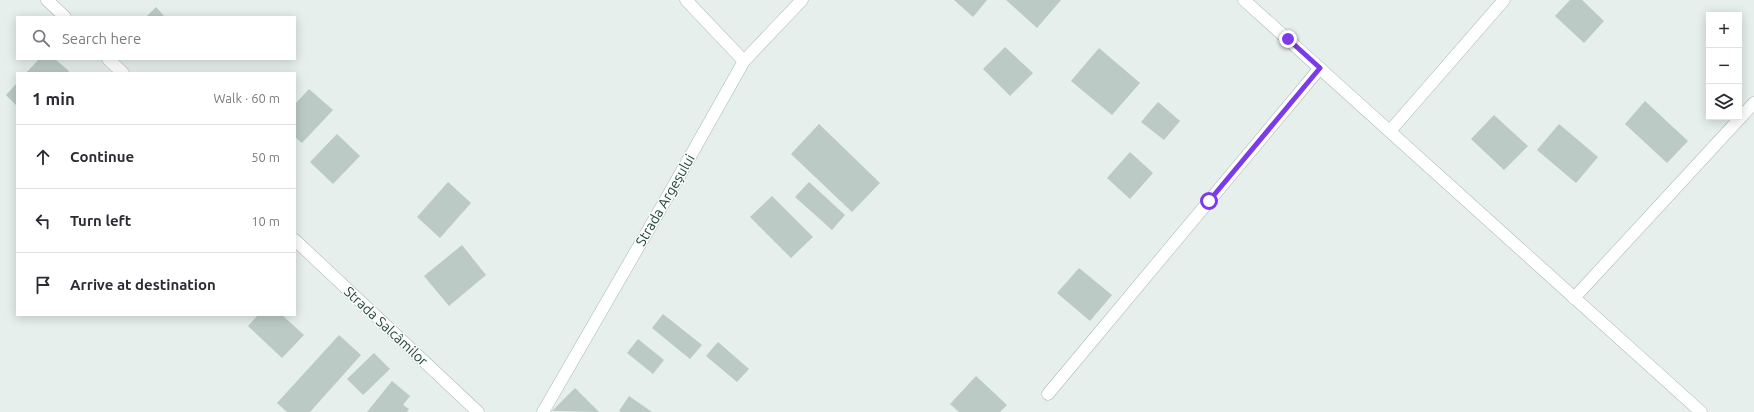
<!DOCTYPE html>
<html lang="en">
<head>
<meta charset="utf-8">
<style>
  body { margin:0; font-family:Ubuntu,sans-serif; background:#f2f2f3; color:#2b2b33 }
  .controls { position:absolute; right:12px; top:12px; display:grid; overflow:hidden; border-radius:0px; box-shadow:0 2px 10px #0003 }
  .controls button { width:36px; height:36px; display:grid; place-items:center; padding:0; border:0; border-bottom:1px solid #e1e1e2; background:#fff; color:#2b2b33; font:20px sans-serif }
  .stop { position:absolute; width:12px; height:12px; margin:-9px; border:3px solid #7c3aed; border-radius:50%; background:#fff }
  .stop.end { background:#7c3aed; border-color:#fff; box-shadow:0 1px 4px #0008 }
  .list { margin:0; padding:0; list-style:none }
  h2 { display:flex; justify-content:space-between; align-items:center; height:52px; margin:0; padding:0 16px; font-size:17px }
  h2 small { font-size:13px; font-weight:400; color:#7c7c81 }
  .list li { display:grid; grid-template-columns:26px 1fr auto; gap:12px; align-items:center; box-sizing:border-box; height:64px; padding:0 16px; border-top:1px solid #e1e1e2 }
  .list b { display:block; font-size:15px; white-space:nowrap }
  .list em { font-size:13px; font-style:normal; color:#7c7c81 }
  .icon { flex:none; width:22px; height:22px; fill:none; stroke:currentColor; stroke-width:2; stroke-linecap:round; stroke-linejoin:round }
  .map { position:relative; flex:none; width:1754px; height:412px; overflow:hidden }
  .search { position:absolute; background:#fff; box-shadow:0 2px 10px #0003; left:16px; top:16px; width:280px; height:44px; display:flex; align-items:center; gap:10px; box-sizing:border-box; padding:0 14px; border-radius:0px; color:#7c7c81; font-size:15px }
  .panel { position:absolute; background:#fff; box-shadow:0 2px 10px #0003; left:16px; top:72px; width:280px; height:244px; border-radius:0px }
  .map>svg:first-child { display:block }
  .building { fill:#bbcac4 }
  .lines { fill:none; stroke-linecap:round; stroke-linejoin:round }
  .street-casing { stroke:#a8b8b2; stroke-width:13 }
  .street { stroke:#fff; stroke-width:12 }
  .route { stroke:#7c3aed; stroke-width:5 }
  .labels { text-anchor:middle; dominant-baseline:central; stroke-width:3; stroke-linejoin:round; paint-order:stroke }
  .street-label { font-size:14px; fill:#24423a; stroke:#f7fbf9 }
</style>
</head>
<body>
<div class="map">
<svg width="1754" height="412" viewBox="0 0 1754 412">
  <rect width="100%" height="100%" fill="#e6efeb"/>
  <g class="building">
    <polygon points="954,0 987,0 973,17"/>
    <polygon points="1006,0 1061,0 1037,28"/>
    <polygon points="1570,0 1582,0 1604,21 1584,43 1555,16"/>
    <polygon points="156,7 165,17 146,17"/>
    <polygon points="1005,47 1033,73 1010,96 983,69"/>
    <polygon points="1099,48 1140,83 1112,115 1071,81"/>
    <polygon points="39,59 55,59 69,71 67,73 26,73"/>
    <polygon points="17,83 17,106 6,95"/>
    <polygon points="309,89 333,110 302,143 295,137 295,104"/>
    <polygon points="1645,101 1688,141 1667,163 1625,124"/>
    <polygon points="1158,102 1180,121 1164,140 1141,122"/>
    <polygon points="1494,115 1528,146 1504,170 1471,139"/>
    <polygon points="819,124 880,183 852,212 791,154"/>
    <polygon points="1559,124 1598,157 1576,183 1537,150"/>
    <polygon points="337,134 360,156 333,184 310,162"/>
    <polygon points="1130,152 1153,173 1130,199 1107,178"/>
    <polygon points="448,182 471,203 440,238 417,217"/>
    <polygon points="809,182 845,215 832,230 795,197"/>
    <polygon points="772,196 813,237 791,258 750,217"/>
    <polygon points="462,245 486,275 449,306 424,276"/>
    <polygon points="1079,268 1112,295 1090,321 1057,293"/>
    <polygon points="663,314 702,345 690,359 652,328"/>
    <polygon points="258,315 282,315 304,335 282,358 248,326"/>
    <polygon points="339,335 361,355 310,412 287,412 277,403"/>
    <polygon points="638,339 664,360 653,374 627,353"/>
    <polygon points="718,342 749,369 737,382 706,356"/>
    <polygon points="374,353 390,369 363,395 347,379"/>
    <polygon points="976,376 1007,405 1000,412 959,412 950,404"/>
    <polygon points="392,381 410,396 403,405 409,409 407,412 367,412"/>
    <polygon points="575,388 599,412 552,411"/>
    <polygon points="629,396 652,412 621,412 619,411"/>
  </g>
  <g class="lines">
    <g class="street-casing">
      <g id="street">
        <polyline points="47,0 65,17"/>
        <polyline points="686,0 744,61"/>
        <polyline points="1244,0 1701,412"/>
        <polyline points="108,59 123,73"/>
        <polyline points="1390,131 1504,0"/>
        <polyline points="295,240 478,412"/>
        <polyline points="1574,298 1754,103"/>
        <polyline points="1048,394 1320,68"/>
        <polyline points="543,412 669,194 744,61 802,0"/>
      </g>
    </g>
    <use href="#street" class="street"/>
  </g>
  <g class="lines">
    <polyline class="route" points="1209,201 1320,68 1288,39"/>
  </g>
  <g class="labels">
    <g class="street-label">
      <text transform="translate(665 200) rotate(-60)">Strada Argeșului</text>
      <text transform="translate(386 326) rotate(43)">Strada Salcâmilor</text>
    </g>
  </g>
</svg>
<div class="controls">
<button>+</button>
<button>−</button>
<button><svg class="icon" aria-label="layers" viewBox="0 0 24 24"><path d="M12 4l9 5-9 5-9-5zM3 14l9 5 9-5"/></svg></button>
</div>
<div class="stop" style="left:1209px;top:201px"></div>
<div class="stop end" style="left:1288px;top:39px"></div>
<div class="search"><svg class="icon" aria-label="search" viewBox="0 0 24 24"><circle cx="10" cy="10" r="6"/><path d="M15 15l6 6"/></svg>Search here</div>
<section class="panel">
<h2>1 min<small>Walk · 60 m</small></h2>
<ul class="list">
<li><svg class="icon" aria-label="ahead" viewBox="0 0 24 24"><path d="M12 20V5M6 11l6-6 6 6"/></svg><div><b>Continue</b></div><em>50 m</em></li>
<li><svg class="icon" aria-label="left" viewBox="0 0 24 24"><path d="M17 20v-9H6M10 6l-5 5 5 5"/></svg><div><b>Turn left</b></div><em>10 m</em></li>
<li><svg class="icon" aria-label="arrive" viewBox="0 0 24 24"><path d="M6 21V4h12l-3 4 3 4H6"/></svg><div><b>Arrive at destination</b></div></li>
</ul>
</section>
</div>
</body>
</html>
